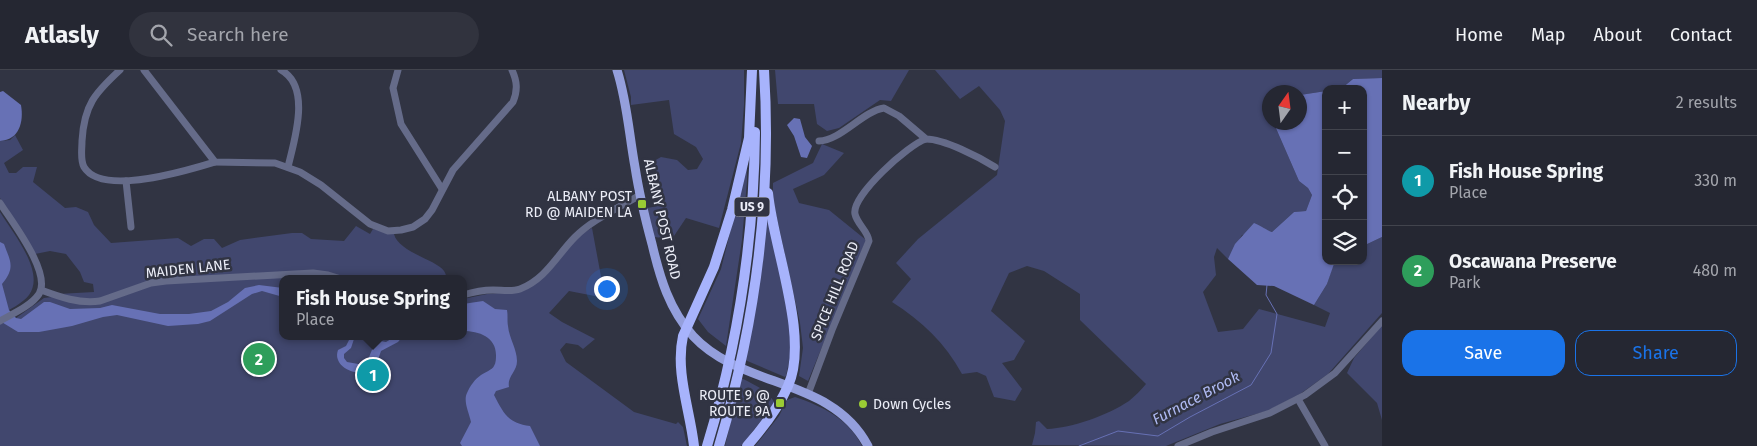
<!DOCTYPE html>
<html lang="en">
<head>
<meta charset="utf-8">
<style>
  body { margin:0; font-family:"Fira Sans",sans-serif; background:#31333e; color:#f1f3f6 }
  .controls { position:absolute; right:15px; top:15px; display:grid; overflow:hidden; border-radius:10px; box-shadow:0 1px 4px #0004 }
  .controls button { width:45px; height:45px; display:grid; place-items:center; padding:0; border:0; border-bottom:1px solid #42444d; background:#252732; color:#f1f3f6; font:25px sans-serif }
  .compass { position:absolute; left:1262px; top:15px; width:45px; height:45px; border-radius:50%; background:#252732; box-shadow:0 1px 4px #0004; rotate:14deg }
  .you { position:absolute; left:606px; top:218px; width:18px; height:18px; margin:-12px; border:4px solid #fff; border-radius:50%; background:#1a73e8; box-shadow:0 0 0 8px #1a73e833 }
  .badge { display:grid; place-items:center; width:32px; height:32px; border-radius:50%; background:#1a73e8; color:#fff; font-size:16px; font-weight:700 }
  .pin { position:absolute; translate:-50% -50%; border:2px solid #fff; box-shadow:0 1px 5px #0006 }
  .popup { position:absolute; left:279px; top:205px; width:188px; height:65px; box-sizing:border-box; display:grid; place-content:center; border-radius:10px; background:#252732; filter:drop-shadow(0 1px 4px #0005); font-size:16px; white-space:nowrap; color:#a3a5ac }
  .popup b { font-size:19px; color:#f1f3f6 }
  .popup::after { content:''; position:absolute; left:50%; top:100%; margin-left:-10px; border:10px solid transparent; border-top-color:#252732 }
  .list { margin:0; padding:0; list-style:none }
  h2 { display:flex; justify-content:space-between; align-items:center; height:65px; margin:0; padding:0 20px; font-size:21px }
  h2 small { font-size:16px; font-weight:400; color:#a3a5ac }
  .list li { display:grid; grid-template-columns:32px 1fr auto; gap:15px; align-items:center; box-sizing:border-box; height:90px; padding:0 20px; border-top:1px solid #42444d }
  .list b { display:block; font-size:19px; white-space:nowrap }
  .list p { margin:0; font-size:16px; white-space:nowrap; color:#a3a5ac }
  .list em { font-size:16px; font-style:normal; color:#a3a5ac }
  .actions { display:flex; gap:10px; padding:15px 20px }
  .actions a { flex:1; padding:11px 0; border:1px solid #1a73e8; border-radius:15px; text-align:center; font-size:18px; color:#1a73e8 }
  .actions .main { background:#1a73e8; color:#fff }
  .icon { flex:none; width:28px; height:28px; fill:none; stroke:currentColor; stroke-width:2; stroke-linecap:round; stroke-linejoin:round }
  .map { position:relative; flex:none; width:1382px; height:376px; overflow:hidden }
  header { display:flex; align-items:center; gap:30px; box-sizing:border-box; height:70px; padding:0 25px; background:#252732; border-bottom:1px solid #42444d }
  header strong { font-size:24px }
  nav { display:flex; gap:28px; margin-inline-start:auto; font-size:18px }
  .search { width:350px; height:45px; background:#31333e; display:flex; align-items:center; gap:12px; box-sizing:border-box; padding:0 18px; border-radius:28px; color:#a3a5ac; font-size:19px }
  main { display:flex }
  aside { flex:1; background:#252732 }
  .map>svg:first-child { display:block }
  .green { fill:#41476e }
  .water { fill:#6771b5 }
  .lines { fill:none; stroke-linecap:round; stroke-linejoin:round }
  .stream { stroke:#6771b5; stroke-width:1 }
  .minor { stroke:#656b89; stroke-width:7 }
  .major { stroke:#949fdc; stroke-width:9 }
  .highway { stroke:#a7b3fc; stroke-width:10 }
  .poi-dot { fill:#9acb34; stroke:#313443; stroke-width:2 }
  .labels { text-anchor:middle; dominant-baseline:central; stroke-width:5; stroke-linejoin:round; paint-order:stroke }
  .shield { fill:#313443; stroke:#b4b6c2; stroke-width:1 }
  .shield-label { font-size:12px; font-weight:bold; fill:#eceef8 }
  .poi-label { font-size:14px; fill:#eceef8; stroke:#313443; text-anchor:end }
  .street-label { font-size:14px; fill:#eceef8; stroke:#313443 }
  .water-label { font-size:15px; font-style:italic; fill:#b0bbf4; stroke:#313443 }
</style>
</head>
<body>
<header>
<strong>Atlasly</strong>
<div class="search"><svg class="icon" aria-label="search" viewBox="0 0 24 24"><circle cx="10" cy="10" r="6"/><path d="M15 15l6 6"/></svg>Search here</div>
<nav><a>Home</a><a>Map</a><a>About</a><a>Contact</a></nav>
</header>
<main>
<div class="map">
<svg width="1382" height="376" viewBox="0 0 1382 376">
  <rect width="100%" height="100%" fill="#313443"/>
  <g class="green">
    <polygon points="624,0 744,0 744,35 741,73 719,158 686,148 672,169 654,167 647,138 664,135 654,91 661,87 677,90 688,100 697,99 703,89 696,77 674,64 669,30 631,35 631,27"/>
    <polygon points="775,0 909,0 891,31 880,30 839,58 827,61 817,54 814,34 778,34"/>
    <path d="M935 0H1382V8L1353 9 1342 18 1326 19V21L1300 25V22H1270V52L1276 53 1275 56 1299 111 1308 118 1312 125 1306 141 1294 142 1272 162 1268 161 1242 165 1228 189 1217 178 1214 187 1216 205 1203 222 1218 262 1243 259 1259 239 1325 257 1330 243 1314 235 1327 214 1334 192 1363 191V176L1382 167V243L1328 304 1300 324 1267 341 1220 354 1166 376 1032 375 1035 363 1036 352 1039 351 1047 359C1072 358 1108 345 1129 331 1135 326 1141 320 1146 314L1080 250V224L1044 201 1027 196 1009 203 991 241 1025 271 1014 290 1002 293 1022 319 1015 331 994 327 986 306 977 302 962 304C945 273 922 251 892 232L911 209 896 193 918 169 997 105 1005 51 1000 40 979 16 960 29Z"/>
    <path d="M15 65 23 80 4 93 9 103H16L23 97H37L33 112 65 138 76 137 88 142 94 155 111 173 178 168 191 176 204 169H214L222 178 240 170 292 163H302L311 169 344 171 356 156 370 164 373 159 394 164C398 182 437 190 444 201 446 204 446 206 447 209H283V266H463V229L487 224 514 222 544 206 551 200 569 177 583 163 592 158 605 228 569 221 549 243 562 252 595 269 583 279 578 275 566 273 560 280 566 292 634 342 676 354 678 352 683 357 687 376H0V251L16 248 44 228 52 227 58 224 94 222 93 214 84 212 80 202 66 184 50 181 35 184 0 128V71L10 70Z"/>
    <polygon points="822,74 844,83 824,105 793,119 799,133 829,140 866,170 808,311 799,306 803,278 800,253 773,130 773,113 813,93"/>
    <polygon points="747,94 747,111 742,170 726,276 708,262 698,249 721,199"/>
    <polygon points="767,141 787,233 792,277 786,306 785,307 745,290"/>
    <path d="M0 142C12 162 46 202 29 225 23 233 9 240 0 245Z"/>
    <polygon points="1382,255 1382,350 1377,333 1347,303 1354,288"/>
    <path d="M741 308C755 315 767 320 775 333L741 376H725Z"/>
    <path d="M795 327C822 336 849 349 862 376H755L779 346 787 330Z"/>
  </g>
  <g class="water">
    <polygon points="1382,8 1382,167 1363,176 1363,19 1339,19 1342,18 1353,9"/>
    <path d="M3 21 21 35C24 52 19 70 0 71V22Z"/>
    <path d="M1326 21V191H1335L1327 214 1314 235 1274 216 1257 215 1228 189 1235 174 1254 153C1262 156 1266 160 1272 162L1294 142 1306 141 1312 125 1308 118 1299 111 1275 56 1276 53 1300 52V25Z"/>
    <polygon points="794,48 800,49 805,67 812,76 807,88 801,87 794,66 787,55"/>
    <path d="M0 172 4 174C10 191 16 197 2 214L9 240 16 248 21 249 44 232H50L70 239 100 238 112 235 160 244H189L211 241 228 232 245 218 259 215 283 218V227L262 221 252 224 210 251 198 254 168 256 117 245 103 247 72 256 39 262H18L0 251Z"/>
    <path d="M483 231 495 239 507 240C508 245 507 250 508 256 509 268 517 279 517 291 517 302 507 306 509 317L496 321 494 325C504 344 508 353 530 356L540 376H462L460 373 471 352C469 343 463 331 467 323 470 316 475 309 481 305 485 302 492 300 494 296 496 293 496 288 496 285 496 267 479 261 463 261V234Z"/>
    <path d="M351 266H355L351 278 344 284V288L347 292 364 295C370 289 370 282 374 276L363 266C371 266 378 271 386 272L396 266H403L398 272 381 281C379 286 378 292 375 296 365 311 331 299 338 280L346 276Z"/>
  </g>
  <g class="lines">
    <polyline class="stream" points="1079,376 1118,361 1158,366 1190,347 1251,315 1271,283 1277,244 1266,225 1267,215"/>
    <g class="minor">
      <path d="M120 0C95 23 84 35 82 71 82 79 80 90 84 97 102 127 189 100 215 92"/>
      <path d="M144 0 215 92 275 93 300 102 321 115 370 154 388 161 401 160 413 157 425 149 432 140 453 100 513 32C518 20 517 11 512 0"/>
      <path d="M281 0C312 17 294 71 288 97"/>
      <polyline points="398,0 393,18 401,54 442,119"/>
      <path d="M819 71C840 71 863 41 884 38L899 46 926 69C944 69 979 87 995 97"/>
      <polyline points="126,111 131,157"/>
      <path d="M0 133C12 152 52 203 39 224 31 236 12 244 0 251"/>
      <path d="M41 220C60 227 79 234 100 231L151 213 166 211 313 203 328 205 341 209"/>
      <path d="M463 225C473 222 483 220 493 220 502 220 512 222 520 219 546 209 557 185 575 167 593 149 619 138 640 125"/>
      <path d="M808 324 832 260 869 171C868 161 857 154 855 144 851 126 909 74 926 69"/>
      <polyline points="1298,329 1325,376"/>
      <polyline points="1178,376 1212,362 1270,343 1305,325 1335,303 1382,251"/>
    </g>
    <path class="major" d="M617 0C627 31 629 64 635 97 639 123 645 148 652 174 660 208 669 239 693 266 742 319 832 307 868 376"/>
    <g class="highway">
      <path d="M694 376C690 340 675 302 683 266L714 197 732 140 749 68 752 0"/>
      <path d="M707 376C738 274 754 168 755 62"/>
      <path d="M719 376C755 255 772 126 764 0"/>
      <path d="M747 376C763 358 778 339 788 316 810 267 773 177 768 123"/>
    </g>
  </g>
  <g class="poi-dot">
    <rect x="637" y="129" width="10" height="10" rx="2.5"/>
    <rect x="775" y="328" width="10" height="10" rx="2.5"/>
    <circle cx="863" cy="334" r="5"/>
  </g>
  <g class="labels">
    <rect class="shield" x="734.5" y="127.5" width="35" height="19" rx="4"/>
    <g class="shield-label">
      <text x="752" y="137">US 9</text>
    </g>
    <g class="poi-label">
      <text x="632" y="126">ALBANY POST<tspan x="632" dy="16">RD @ MAIDEN LA</tspan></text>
      <text x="770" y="325">ROUTE 9 @<tspan x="770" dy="16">ROUTE 9A</tspan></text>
      <text x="873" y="334" text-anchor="start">Down Cycles</text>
    </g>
    <g class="street-label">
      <text transform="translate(662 149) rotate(77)">ALBANY POST ROAD</text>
      <text transform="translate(188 199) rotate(-6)">MAIDEN LANE</text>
      <text transform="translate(835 221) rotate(-68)">SPICE HILL ROAD</text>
    </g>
    <g class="water-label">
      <text transform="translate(1196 328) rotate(-28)">Furnace Brook</text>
    </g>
  </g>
</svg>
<div class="controls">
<button>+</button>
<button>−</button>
<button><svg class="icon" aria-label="locate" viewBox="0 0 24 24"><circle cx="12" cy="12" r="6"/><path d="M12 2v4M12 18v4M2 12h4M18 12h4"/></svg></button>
<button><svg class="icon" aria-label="layers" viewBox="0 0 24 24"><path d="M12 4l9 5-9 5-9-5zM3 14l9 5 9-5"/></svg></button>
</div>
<svg class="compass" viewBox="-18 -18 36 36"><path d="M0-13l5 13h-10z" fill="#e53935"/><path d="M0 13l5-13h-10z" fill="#a3a5ac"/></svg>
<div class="you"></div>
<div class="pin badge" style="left:373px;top:305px;background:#0f9aa8">1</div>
<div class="popup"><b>Fish House Spring</b>Place</div>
<div class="pin badge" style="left:259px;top:289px;background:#2e9e5b">2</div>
</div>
<aside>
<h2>Nearby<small>2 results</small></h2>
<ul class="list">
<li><span class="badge" style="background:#0f9aa8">1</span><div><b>Fish House Spring</b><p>Place</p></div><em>330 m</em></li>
<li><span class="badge" style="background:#2e9e5b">2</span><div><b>Oscawana Preserve</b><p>Park</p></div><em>480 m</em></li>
</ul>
<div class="actions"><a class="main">Save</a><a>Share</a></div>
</aside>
</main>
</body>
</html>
